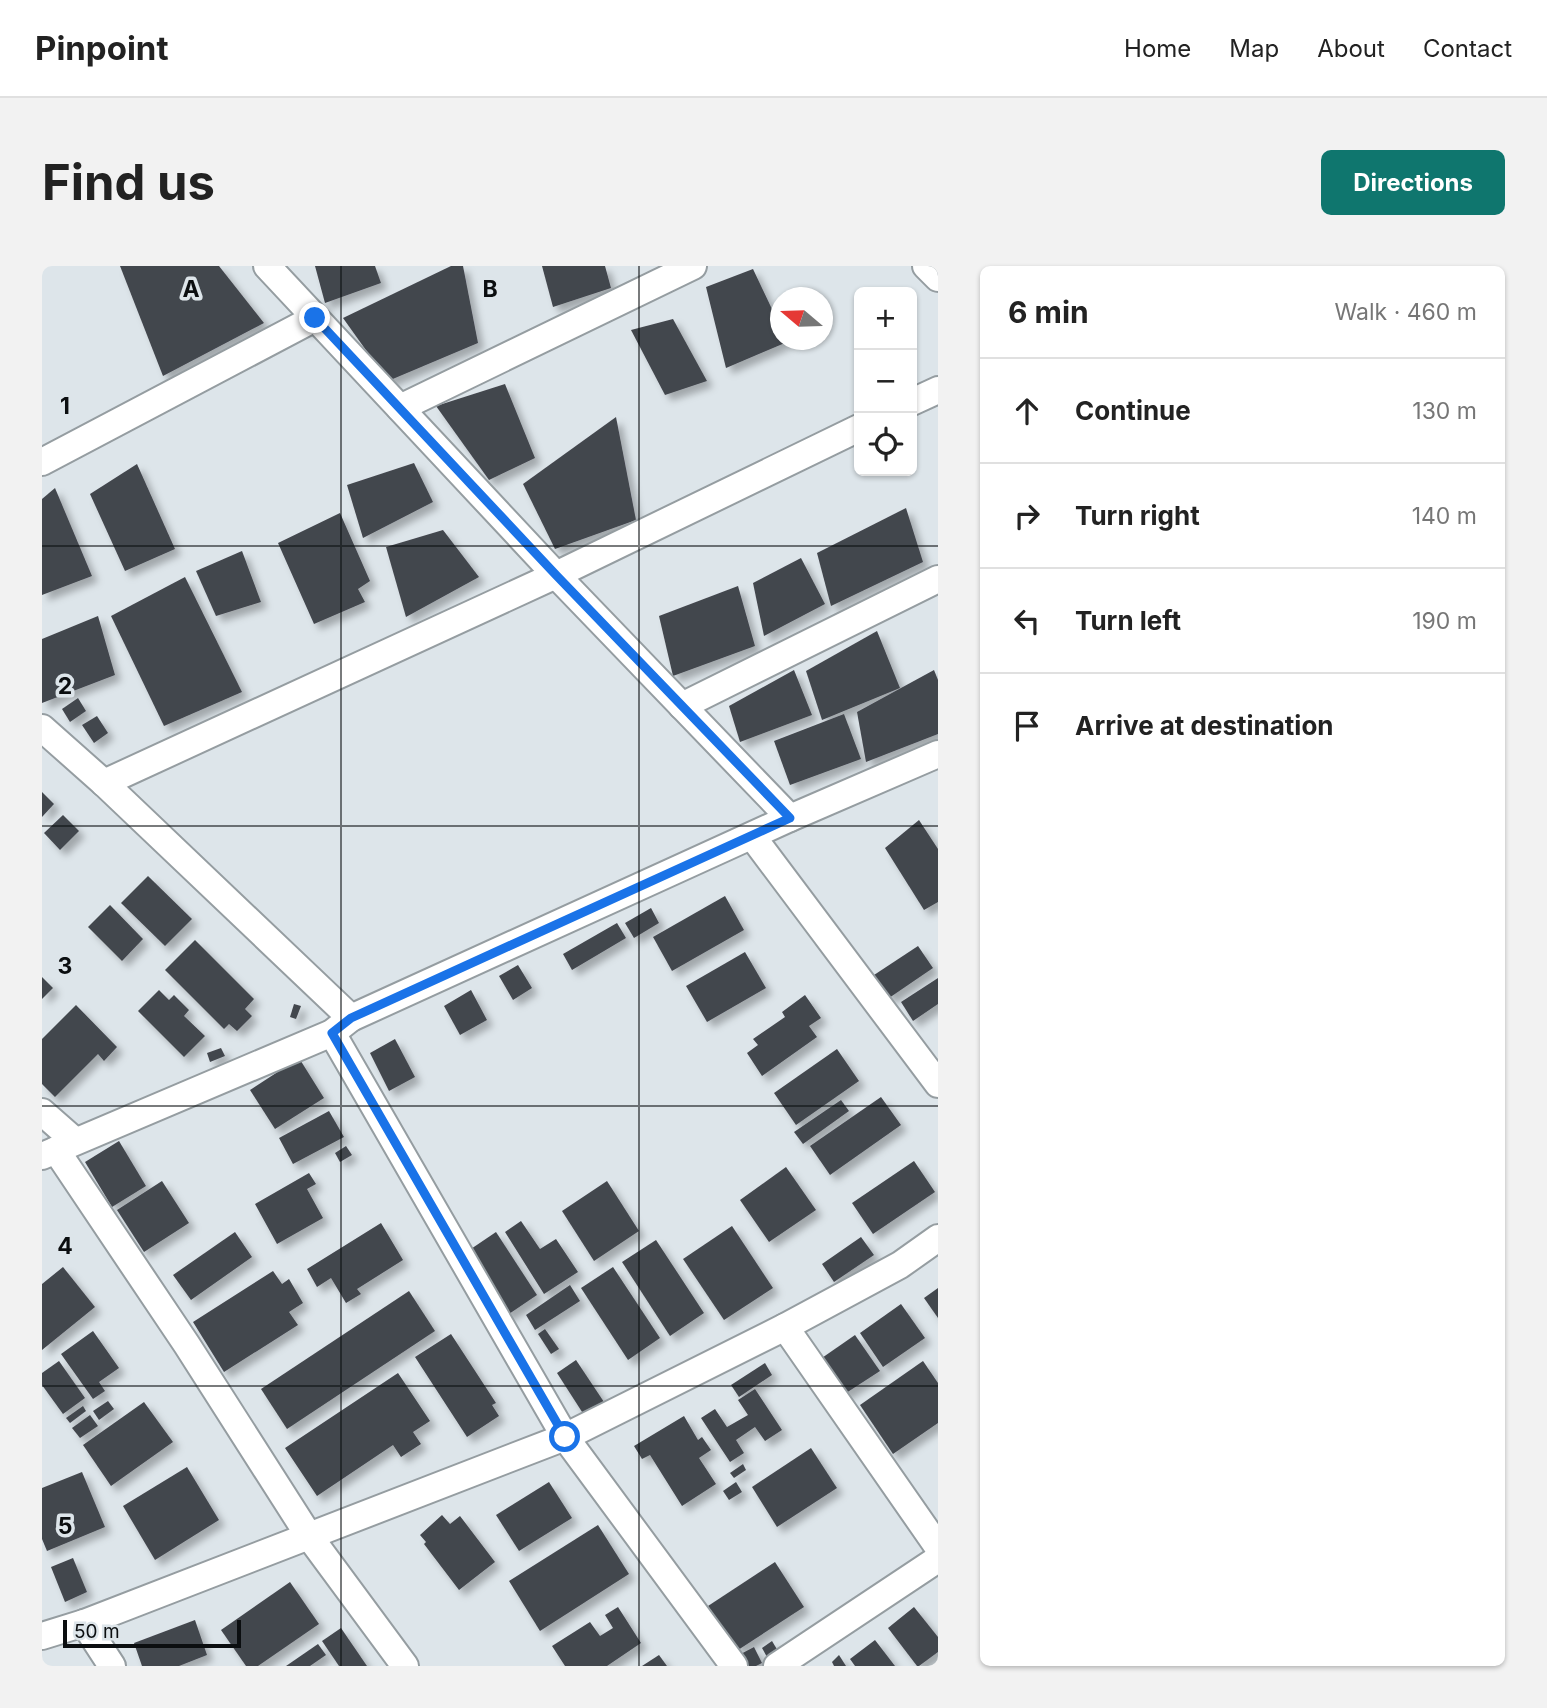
<!DOCTYPE html>
<html lang="en">
<head>
<meta charset="utf-8">
<style>
  body { margin:0; font-family:Inter,sans-serif; background:#f2f2f2; color:#222 }
  .controls { position:absolute; right:21px; top:21px; display:grid; overflow:hidden; border-radius:10px; box-shadow:0 2px 5px #0004 }
  .controls button { width:63px; height:63px; display:grid; place-items:center; padding:0; border:0; border-bottom:2px solid #e0e0e0; background:#fff; color:#222; font:35px sans-serif }
  .compass { position:absolute; left:728px; top:21px; width:63px; height:63px; border-radius:50%; background:#fff; box-shadow:0 2px 5px #0004; rotate:289deg }
  .scale { position:absolute; left:21px; bottom:18px; width:178px; box-sizing:border-box; padding-left:7px; border:4px solid #0b0e10; border-top:0; font-size:19px; line-height:24px; white-space:nowrap; color:#0b0e10; -webkit-text-stroke:5px #dde5ea; paint-order:stroke }
  .stop { position:absolute; width:21px; height:21px; margin:-16px; border:5px solid #1a73e8; border-radius:50%; background:#fff }
  .stop.end { background:#1a73e8; border-color:#fff; box-shadow:0 2px 7px #0008 }
  .list { margin:0; padding:0; list-style:none }
  h2 { display:flex; justify-content:space-between; align-items:center; height:91px; margin:0; padding:0 28px; font-size:30px }
  h2 small { font-size:23px; font-weight:400; color:#767676 }
  .list li { display:grid; grid-template-columns:46px 1fr auto; gap:21px; align-items:center; box-sizing:border-box; height:105px; padding:0 28px; border-top:2px solid #e0e0e0 }
  .list b { display:block; font-size:26px; white-space:nowrap }
  .list em { font-size:23px; font-style:normal; color:#767676 }
  .icon { flex:none; width:38px; height:38px; fill:none; stroke:currentColor; stroke-width:2; stroke-linecap:round; stroke-linejoin:round }
  .map { position:relative; flex:none; width:896px; height:1400px; overflow:hidden; border-radius:10px }
  header { display:flex; align-items:center; gap:42px; box-sizing:border-box; height:98px; padding:0 35px; background:#fff; border-bottom:2px solid #e0e0e0 }
  header strong { font-size:33px }
  nav { display:flex; gap:38px; margin-inline-start:auto; font-size:24px }
  .intro { display:flex; align-items:center; justify-content:space-between; box-sizing:border-box; height:168px; padding:0 42px }
  h1 { margin:0; font-size:49px }
  .button { padding:18px 32px; border-radius:10px; background:#0f766e; color:#fff; font-size:24px; font-weight:700 }
  main { display:flex; gap:42px; padding:0 42px }
  aside { flex:1; background:#fff; border-radius:10px; box-shadow:0 2px 5px #0004 }
  .map>svg:first-child { display:block }
  .building { fill:#43464d; filter:url(#shadow) }
  .lines { fill:none; stroke-linecap:round; stroke-linejoin:round }
  .minor-casing { stroke:#959da1; stroke-width:30 }
  .minor { stroke:#fff; stroke-width:26 }
  .route { stroke:#1a73e8; stroke-width:9 }
  .grid { fill:none; stroke:#0b0e10; stroke-width:2; stroke-opacity:0.55 }
  .grid-label { font-size:23px; text-anchor:middle; font-weight:bold; fill:#0b0e10; stroke:#dde5ea; stroke-width:7; stroke-linejoin:round; paint-order:stroke }
</style>
</head>
<body>
<header>
<strong>Pinpoint</strong>
<nav><a>Home</a><a>Map</a><a>About</a><a>Contact</a></nav>
</header>
<div class="intro"><h1>Find us</h1><a class="button">Directions</a></div>
<main>
<div class="map">
<svg width="896" height="1400" viewBox="0 0 896 1400">
  <defs>
    <filter id="shadow"><feDropShadow dx="6" dy="6" stdDeviation="3.5" flood-color="#0004"/></filter>
  </defs>
  <rect width="100%" height="100%" fill="#dde5ea"/>
  <g class="building">
    <polygon points="78,0 177,0 222,57 121,110"/>
    <polygon points="273,0 333,0 339,17 283,37"/>
    <polygon points="409,0 421,0 436,77 346,115 301,52"/>
    <polygon points="500,0 563,0 569,22 511,41"/>
    <polygon points="711,3 738,60 738,74 750,74 684,102 664,21"/>
    <polygon points="631,53 665,115 623,129 589,64"/>
    <polygon points="463,118 493,192 447,214 394,140"/>
    <polygon points="574,151 594,254 513,283 481,218"/>
    <polygon points="372,197 391,236 321,272 305,219"/>
    <polygon points="95,198 133,283 83,305 48,228"/>
    <polygon points="13,222 50,310 0,329 0,233"/>
    <polygon points="864,242 881,296 789,340 775,287"/>
    <polygon points="298,247 328,315 316,323 323,336 272,358 236,277"/>
    <polygon points="401,264 437,311 364,351 344,281"/>
    <polygon points="200,285 219,336 174,350 154,305"/>
    <polygon points="759,292 783,338 722,370 711,317"/>
    <polygon points="143,311 200,426 122,460 69,350"/>
    <polygon points="696,320 713,380 631,410 617,350"/>
    <polygon points="56,350 73,409 0,437 0,373"/>
    <polygon points="835,365 858,422 780,454 764,405"/>
    <polygon points="752,404 770,449 698,476 687,440"/>
    <polygon points="892,404 896,414 896,468 824,496 815,446"/>
    <polygon points="36,432 44,445 28,456 20,443"/>
    <polygon points="802,448 819,493 748,519 732,475"/>
    <polygon points="55,450 66,467 52,477 40,459"/>
    <polygon points="0,526 12,538 0,551"/>
    <polygon points="21,549 37,565 18,584 2,567"/>
    <polygon points="877,554 896,583 896,636 882,644 843,582"/>
    <polygon points="106,610 150,653 123,680 79,637"/>
    <polygon points="683,630 702,664 630,705 611,671"/>
    <polygon points="68,639 101,673 80,695 46,661"/>
    <polygon points="609,642 617,657 592,672 583,657"/>
    <polygon points="575,657 584,672 530,704 521,688"/>
    <polygon points="153,674 212,733 203,743 210,750 195,765 187,758 182,763 123,704"/>
    <polygon points="876,680 891,702 847,732 832,709"/>
    <polygon points="703,686 724,722 665,756 644,720"/>
    <polygon points="476,699 490,722 471,734 457,710"/>
    <polygon points="0,711 11,722 0,733"/>
    <polygon points="896,712 896,738 871,755 859,736"/>
    <polygon points="117,724 127,734 132,729 147,744 142,750 163,770 142,791 96,745"/>
    <polygon points="429,724 445,754 418,769 402,740"/>
    <polygon points="763,729 779,752 767,760 775,771 720,810 705,787 716,779 711,773 743,751 740,746"/>
    <polygon points="252,738 259,740 254,753 248,751"/>
    <polygon points="34,739 75,781 62,795 56,788 13,831 0,818 0,773"/>
    <polygon points="353,773 373,811 347,825 328,787"/>
    <polygon points="179,782 183,790 168,796 165,787"/>
    <polygon points="795,783 817,815 754,859 732,827"/>
    <polygon points="257,792 282,832 233,863 208,824"/>
    <polygon points="839,831 859,859 788,909 768,880"/>
    <polygon points="799,834 807,845 761,878 752,866"/>
    <polygon points="287,845 302,871 251,898 237,872"/>
    <polygon points="77,875 104,920 70,941 43,896"/>
    <polygon points="304,880 310,889 298,896 293,887"/>
    <polygon points="872,895 893,926 831,968 810,937"/>
    <polygon points="744,901 774,944 727,976 698,934"/>
    <polygon points="267,907 274,918 265,923 281,952 235,978 213,938"/>
    <polygon points="120,915 147,957 102,986 75,944"/>
    <polygon points="565,915 597,965 552,995 520,945"/>
    <polygon points="479,955 498,983 514,973 536,1006 502,1028 463,966"/>
    <polygon points="339,957 361,994 315,1023 319,1028 304,1037 289,1012 275,1021 265,1003"/>
    <polygon points="690,960 731,1022 682,1054 641,993"/>
    <polygon points="193,966 210,991 149,1034 131,1009"/>
    <polygon points="454,966 495,1029 464,1050 423,987"/>
    <polygon points="819,971 832,989 792,1016 780,998"/>
    <polygon points="614,974 662,1047 628,1070 580,996"/>
    <polygon points="21,1001 53,1041 0,1084 0,1018"/>
    <polygon points="571,1001 618,1072 586,1094 539,1022"/>
    <polygon points="231,1005 240,1018 247,1013 261,1037 247,1046 256,1059 182,1106 151,1056"/>
    <polygon points="528,1019 538,1035 493,1064 484,1049"/>
    <polygon points="896,1022 896,1052 882,1032"/>
    <polygon points="367,1025 393,1065 245,1163 219,1123"/>
    <polygon points="859,1038 883,1072 841,1101 818,1067"/>
    <polygon points="503,1063 517,1083 509,1088 496,1068"/>
    <polygon points="51,1065 77,1102 57,1116 63,1125 51,1133 19,1088"/>
    <polygon points="409,1068 454,1137 450,1139 457,1150 425,1171 373,1091"/>
    <polygon points="813,1069 838,1105 801,1129 777,1094"/>
    <polygon points="534,1094 562,1136 542,1149 515,1107"/>
    <polygon points="17,1095 43,1132 21,1148 0,1119 0,1107"/>
    <polygon points="881,1095 896,1117 896,1157 851,1188 818,1139"/>
    <polygon points="723,1097 730,1109 697,1131 689,1119"/>
    <polygon points="356,1107 388,1155 371,1166 379,1178 359,1191 351,1179 275,1230 243,1182"/>
    <polygon points="713,1123 740,1164 723,1175 713,1161 694,1174 702,1187 688,1196 659,1152 673,1143 685,1161 706,1149 696,1134"/>
    <polygon points="66,1135 72,1143 57,1154 51,1145"/>
    <polygon points="102,1136 131,1176 69,1220 41,1179"/>
    <polygon points="41,1140 44,1145 28,1157 24,1152"/>
    <polygon points="48,1149 56,1160 38,1172 30,1162"/>
    <polygon points="642,1150 656,1174 660,1171 669,1184 657,1192 674,1218 640,1240 608,1189 600,1193 592,1180"/>
    <polygon points="769,1182 795,1222 735,1261 710,1221"/>
    <polygon points="701,1198 704,1204 692,1212 688,1207"/>
    <polygon points="145,1201 177,1254 113,1294 81,1240"/>
    <polygon points="40,1206 63,1261 5,1285 0,1273 0,1222"/>
    <polygon points="507,1216 530,1252 477,1285 454,1249"/>
    <polygon points="694,1216 700,1226 687,1234 681,1225"/>
    <polygon points="400,1249 408,1258 418,1250 453,1296 417,1324 382,1278 384,1276 378,1269"/>
    <polygon points="556,1259 587,1308 498,1365 467,1315"/>
    <polygon points="31,1292 45,1326 23,1336 9,1301"/>
    <polygon points="733,1296 762,1341 696,1384 666,1340"/>
    <polygon points="248,1316 277,1358 216,1400 204,1400 179,1364"/>
    <polygon points="576,1341 599,1377 565,1400 523,1400 510,1380 548,1356 558,1370 571,1362 563,1349"/>
    <polygon points="872,1341 896,1371 896,1386 877,1400 875,1400 846,1362"/>
    <polygon points="153,1354 165,1389 137,1400 100,1400 92,1377"/>
    <polygon points="299,1362 325,1400 297,1400 280,1375"/>
    <polygon points="833,1374 853,1400 813,1400 808,1393"/>
    <polygon points="730,1375 736,1385 725,1391 720,1382"/>
    <polygon points="276,1378 284,1389 268,1400 244,1400"/>
    <polygon points="712,1381 720,1397 714,1400 700,1400 695,1390"/>
    <polygon points="617,1389 625,1400 600,1400"/>
    <polygon points="797,1389 804,1400 792,1400 790,1396"/>
  </g>
  <g class="lines">
    <g class="minor-casing">
      <g id="minor">
        <polyline points="225,0 514,309 748,552"/>
        <polyline points="884,0 896,12"/>
        <polyline points="870,136 896,124"/>
        <polyline points="358,142 651,0"/>
        <polyline points="0,196 273,52"/>
        <polyline points="640,440 896,313"/>
        <polyline points="0,462 62,517 309,752"/>
        <polyline points="62,517 514,309 817,162"/>
        <polyline points="710,570 896,818"/>
        <polyline points="290,767 523,1171 692,1400"/>
        <polyline points="0,846 33,875"/>
        <polyline points="14,884 145,1079 267,1270 363,1400"/>
        <polyline points="0,890 290,767 309,752 748,552 896,488"/>
        <polyline points="743,1061 896,1281"/>
        <polyline points="42,1357 70,1400"/>
        <polyline points="0,1370 42,1357 523,1171 743,1061 858,999 896,972"/>
        <polyline points="735,1400 896,1293"/>
      </g>
    </g>
    <use href="#minor" class="minor"/>
  </g>
  <g class="lines">
    <polyline class="route" points="273,52 514,309 748,552 309,752 290,767 523,1171"/>
  </g>
  <path class="grid" d="M299 0V1400M597 0V1400M0 280H896M0 560H896M0 840H896M0 1120H896"/>
  <g class="grid-label">
    <text x="149" y="31">A</text>
    <text x="448" y="31">B</text>
    <text x="23" y="148">1</text>
    <text x="23" y="428">2</text>
    <text x="23" y="708">3</text>
    <text x="23" y="988">4</text>
    <text x="23" y="1268">5</text>
  </g>
</svg>
<div class="controls">
<button>+</button>
<button>−</button>
<button><svg class="icon" aria-label="locate" viewBox="0 0 24 24"><circle cx="12" cy="12" r="6"/><path d="M12 2v4M12 18v4M2 12h4M18 12h4"/></svg></button>
</div>
<svg class="compass" viewBox="-18 -18 36 36"><path d="M0-13l5 13h-10z" fill="#e53935"/><path d="M0 13l5-13h-10z" fill="#767676"/></svg>
<div class="scale">50 m</div>
<div class="stop" style="left:523px;top:1171px"></div>
<div class="stop end" style="left:273px;top:52px"></div>
</div>
<aside>
<h2>6 min<small>Walk · 460 m</small></h2>
<ul class="list">
<li><svg class="icon" aria-label="ahead" viewBox="0 0 24 24"><path d="M12 20V5M6 11l6-6 6 6"/></svg><div><b>Continue</b></div><em>130 m</em></li>
<li><svg class="icon" aria-label="right" viewBox="0 0 24 24"><path d="M7 20v-9h11M14 6l5 5-5 5"/></svg><div><b>Turn right</b></div><em>140 m</em></li>
<li><svg class="icon" aria-label="left" viewBox="0 0 24 24"><path d="M17 20v-9H6M10 6l-5 5 5 5"/></svg><div><b>Turn left</b></div><em>190 m</em></li>
<li><svg class="icon" aria-label="arrive" viewBox="0 0 24 24"><path d="M6 21V4h12l-3 4 3 4H6"/></svg><div><b>Arrive at destination</b></div></li>
</ul>
</aside>
</main>
</body>
</html>
